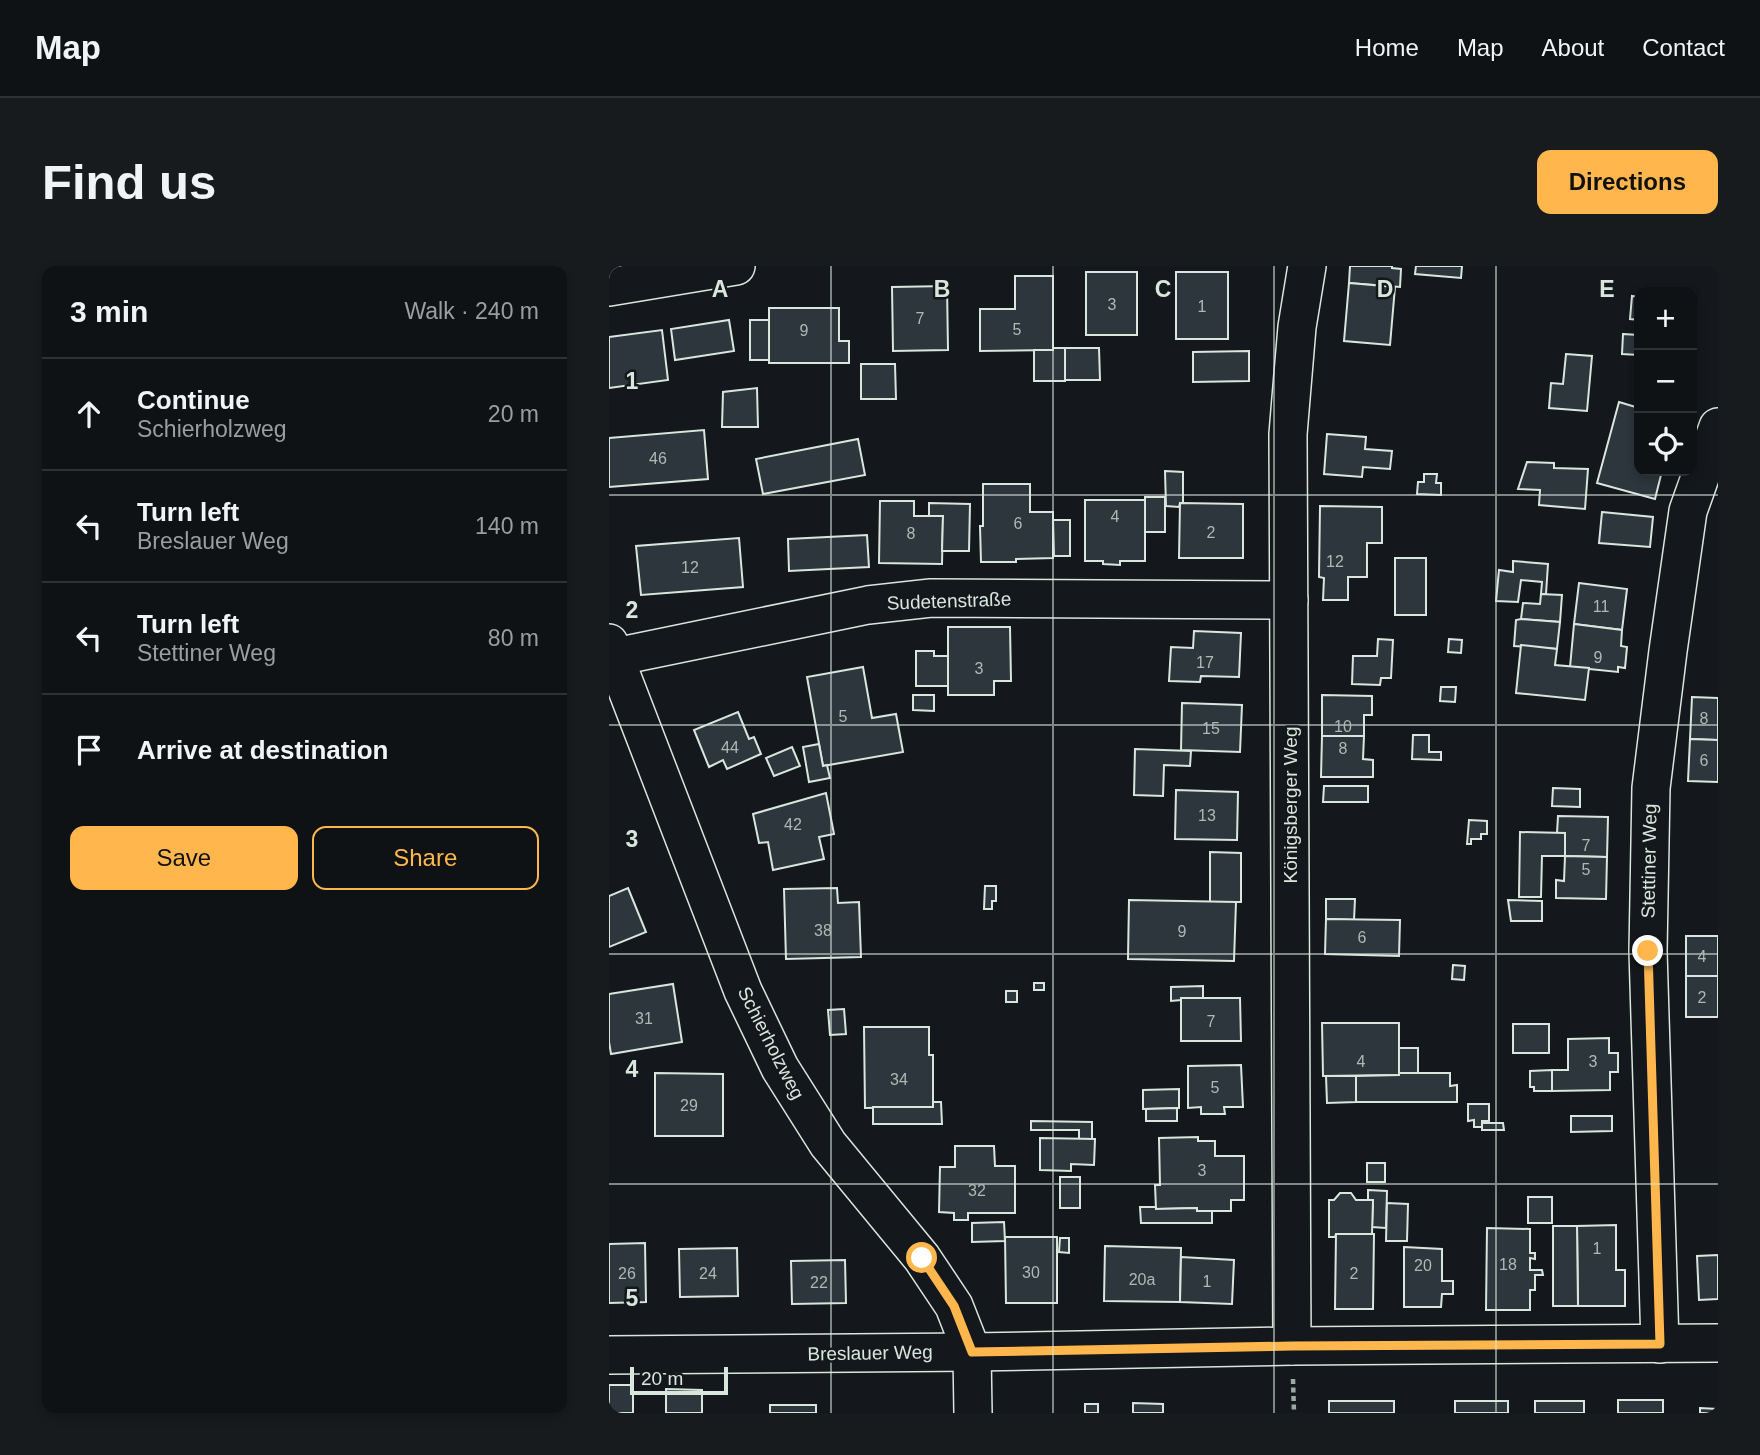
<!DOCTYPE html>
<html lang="en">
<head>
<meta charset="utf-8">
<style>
  body { margin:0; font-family:Helvetica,sans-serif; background:#181b1e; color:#f1f3f6 }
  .controls { position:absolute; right:21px; top:21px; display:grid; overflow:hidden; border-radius:14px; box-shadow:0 4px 10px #0003 }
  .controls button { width:63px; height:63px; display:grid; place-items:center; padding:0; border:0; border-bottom:2px solid #2f3234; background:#0f1215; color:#f1f3f6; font:35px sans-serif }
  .scale { position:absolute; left:21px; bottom:18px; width:98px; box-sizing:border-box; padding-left:7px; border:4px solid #d8e6dc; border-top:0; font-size:19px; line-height:24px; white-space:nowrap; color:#d8e6dc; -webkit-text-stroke:5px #14181c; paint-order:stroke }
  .stop { position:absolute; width:21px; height:21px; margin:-16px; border:5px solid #ffb74d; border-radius:50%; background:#fff }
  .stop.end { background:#ffb74d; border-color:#fff; box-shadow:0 2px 7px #0008 }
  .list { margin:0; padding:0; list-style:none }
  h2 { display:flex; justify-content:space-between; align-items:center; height:91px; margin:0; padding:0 28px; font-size:30px }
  h2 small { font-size:23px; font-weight:400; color:#9b9ea0 }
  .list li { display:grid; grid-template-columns:46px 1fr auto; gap:21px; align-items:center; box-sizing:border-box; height:112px; padding:0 28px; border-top:2px solid #2f3234 }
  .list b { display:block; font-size:26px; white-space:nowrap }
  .list p { margin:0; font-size:23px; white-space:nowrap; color:#9b9ea0 }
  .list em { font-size:23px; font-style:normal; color:#9b9ea0 }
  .actions { display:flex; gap:14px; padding:21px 28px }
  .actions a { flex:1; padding:16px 0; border:2px solid #ffb74d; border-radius:14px; text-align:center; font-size:24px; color:#ffb74d }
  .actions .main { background:#ffb74d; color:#111 }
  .icon { flex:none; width:38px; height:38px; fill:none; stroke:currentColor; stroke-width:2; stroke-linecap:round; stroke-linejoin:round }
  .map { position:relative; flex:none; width:1109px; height:1147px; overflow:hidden; border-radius:14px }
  header { display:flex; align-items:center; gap:42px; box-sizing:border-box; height:98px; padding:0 35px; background:#0f1215; border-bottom:2px solid #2f3234 }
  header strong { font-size:33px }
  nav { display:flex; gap:38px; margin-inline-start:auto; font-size:24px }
  .intro { display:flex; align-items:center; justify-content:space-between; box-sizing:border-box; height:168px; padding:0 42px }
  h1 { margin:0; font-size:49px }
  .button { padding:18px 32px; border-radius:14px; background:#ffb74d; color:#111; font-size:24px; font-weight:700 }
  main { display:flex; gap:42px; padding:0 42px }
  aside { flex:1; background:#0f1215; border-radius:14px; box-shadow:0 4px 10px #0003 }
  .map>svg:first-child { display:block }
  .building { fill:#2c363c; stroke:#d8e6dc; stroke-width:2 }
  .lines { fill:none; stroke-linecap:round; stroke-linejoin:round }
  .minor-casing { stroke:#d8e6dc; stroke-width:40 }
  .path { stroke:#9da8a2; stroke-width:4.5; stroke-dasharray:5 3.5; stroke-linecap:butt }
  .minor { stroke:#14181c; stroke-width:37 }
  .route { stroke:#ffb74d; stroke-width:9 }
  .grid { fill:none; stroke:#d8e6dc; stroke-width:2; stroke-opacity:0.55 }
  .labels { text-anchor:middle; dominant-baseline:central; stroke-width:5; stroke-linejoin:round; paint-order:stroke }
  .number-label { font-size:16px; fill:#adbab4 }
  .street-label { font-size:19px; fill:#d8e6dc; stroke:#14181c }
  .grid-label { font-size:23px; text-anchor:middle; font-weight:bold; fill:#d8e6dc; stroke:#14181c; stroke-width:5; stroke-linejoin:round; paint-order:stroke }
</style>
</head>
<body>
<header>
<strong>Map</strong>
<nav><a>Home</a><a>Map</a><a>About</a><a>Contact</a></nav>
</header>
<div class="intro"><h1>Find us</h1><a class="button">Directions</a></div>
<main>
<aside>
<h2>3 min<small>Walk · 240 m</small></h2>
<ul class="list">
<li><svg class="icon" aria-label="ahead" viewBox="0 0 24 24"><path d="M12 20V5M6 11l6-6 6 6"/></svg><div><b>Continue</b><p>Schierholzweg</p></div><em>20 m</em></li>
<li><svg class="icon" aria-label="left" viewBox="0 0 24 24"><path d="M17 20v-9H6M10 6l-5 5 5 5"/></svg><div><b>Turn left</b><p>Breslauer Weg</p></div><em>140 m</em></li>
<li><svg class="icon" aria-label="left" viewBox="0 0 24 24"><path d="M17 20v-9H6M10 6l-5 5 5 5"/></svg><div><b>Turn left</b><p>Stettiner Weg</p></div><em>80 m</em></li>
<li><svg class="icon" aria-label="arrive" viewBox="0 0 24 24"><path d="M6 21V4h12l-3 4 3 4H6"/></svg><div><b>Arrive at destination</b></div></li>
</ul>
<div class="actions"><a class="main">Save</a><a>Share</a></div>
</aside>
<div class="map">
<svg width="1109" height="1147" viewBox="0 0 1109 1147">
  <rect width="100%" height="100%" fill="#14181c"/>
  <g class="building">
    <polygon points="741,0 783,0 783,2 792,3 791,21 740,17"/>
    <polygon points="807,0 853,0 852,12 806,8"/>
    <rect x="477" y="6" width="51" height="63"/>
    <rect x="567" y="6" width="52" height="67"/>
    <polygon points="406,10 444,10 444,84 371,85 371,43 406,43"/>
    <polygon points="740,17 786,21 781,79 735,75"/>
    <polygon points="338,20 339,84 284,85 283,21"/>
    <polygon points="1023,30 1030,31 1030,54 1021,53"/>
    <polygon points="160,42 230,42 230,75 240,75 240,97 160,97"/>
    <polygon points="120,54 125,85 66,94 62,63"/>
    <rect x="141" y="54" width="19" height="40"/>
    <polygon points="53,64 59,114 0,122 0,71"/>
    <polygon points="1014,68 1030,69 1030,89 1013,88"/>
    <polygon points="444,82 456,82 456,115 425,115 425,84 444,84"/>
    <polygon points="456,82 490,82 491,114 456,114"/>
    <polygon points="640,85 640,115 584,116 584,86"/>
    <polygon points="957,88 983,90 978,145 940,142 942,117 954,118"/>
    <polygon points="252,98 286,98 287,133 252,133"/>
    <polygon points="148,122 149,161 113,161 114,126"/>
    <polygon points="1010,136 1030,142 1030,205 1053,205 1046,233 988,217"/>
    <polygon points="95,164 99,213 0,221 0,172"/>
    <polygon points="718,168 757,171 756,183 783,185 781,203 754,201 753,211 715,208"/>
    <polygon points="249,173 256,209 154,228 147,193"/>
    <polygon points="918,196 945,197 945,202 979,203 976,243 930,239 931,224 909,223"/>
    <polygon points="556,205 574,206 574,238 571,237 570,241 557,240"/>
    <polygon points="815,208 828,208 827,217 832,217 832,229 808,228 809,216 815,216"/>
    <polygon points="374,218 421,218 421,246 444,246 444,292 407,293 407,296 372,296 371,260 374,260"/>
    <rect x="536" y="231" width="20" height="35"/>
    <polygon points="476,234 536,234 536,295 511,295 511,299 494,298 494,295 476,295"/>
    <polygon points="271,235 305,235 305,250 334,250 333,298 270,297"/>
    <polygon points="320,237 361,238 360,285 333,285 334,250 320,250"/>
    <polygon points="571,237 634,238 634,292 570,292"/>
    <polygon points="711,240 773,241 773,277 758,277 758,311 739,311 739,334 714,334 715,312 710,311"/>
    <polygon points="993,246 1044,251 1041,281 990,277"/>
    <polygon points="444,254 461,254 461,290 445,290"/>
    <polygon points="258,269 260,301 180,305 179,273"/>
    <polygon points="130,272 134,321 32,329 27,280"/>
    <rect x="786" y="292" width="31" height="57"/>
    <polygon points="904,295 939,298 937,328 932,328 933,316 912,314 909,336 887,335 890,304 904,306"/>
    <polygon points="970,317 1018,323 1013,364 965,358"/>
    <polygon points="932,328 953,329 951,356 912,353 914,337 931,338"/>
    <polygon points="912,353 951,356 948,383 905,380 907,354"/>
    <polygon points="965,358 1013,364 1012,380 1018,381 1016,402 1009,401 1009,406 961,401"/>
    <polygon points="339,361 401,361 402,415 385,415 385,429 339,429"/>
    <polygon points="585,365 632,367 630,411 592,410 591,416 560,415 562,381 584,382"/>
    <polygon points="769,373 784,374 782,412 772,412 771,419 743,418 744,390 768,390"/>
    <polygon points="840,373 853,374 852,387 839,386"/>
    <polygon points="912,379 948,383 946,399 980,402 976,434 907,427"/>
    <polygon points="307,385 325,385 325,390 339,390 339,420 307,420"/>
    <polygon points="254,401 263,452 287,448 294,486 214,500 198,411"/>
    <polygon points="832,421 847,421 846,436 831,435"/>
    <polygon points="304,429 325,429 325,445 304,444"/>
    <polygon points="713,429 763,430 763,449 755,449 755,470 713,470"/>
    <polygon points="1083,431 1109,432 1109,474 1081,473"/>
    <polygon points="573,437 633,439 631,486 572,484"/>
    <polygon points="129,446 140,473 145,471 152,488 118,503 114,494 100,501 85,464"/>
    <polygon points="804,469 820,469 820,486 832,486 832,494 803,493"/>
    <polygon points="713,470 755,470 754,493 764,494 764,511 712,511"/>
    <polygon points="1081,473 1109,474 1109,516 1079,515"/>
    <polygon points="210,478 214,500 218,499 221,512 200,516 194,481"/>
    <polygon points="183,481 191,500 165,510 157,492"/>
    <polygon points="526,483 582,485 581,500 555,499 554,530 525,529"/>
    <polygon points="715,520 759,520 759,536 714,536"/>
    <polygon points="944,522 971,523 971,541 943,540"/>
    <polygon points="567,524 629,526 628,574 566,573"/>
    <polygon points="217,527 225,568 210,571 215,593 164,604 159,576 150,577 144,548"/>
    <polygon points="949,550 999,551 998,591 956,590 956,567 948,567"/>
    <polygon points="860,554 878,555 878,568 872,568 872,573 862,573 862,578 858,578"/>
    <polygon points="911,566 956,567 956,590 933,590 932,631 910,631"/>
    <polygon points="601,586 632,587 632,636 601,636"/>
    <polygon points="956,590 998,591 997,633 947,632 947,614 955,615"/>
    <polygon points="376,620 387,620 387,635 383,635 383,643 375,643"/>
    <polygon points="19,622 37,666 0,681 0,630"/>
    <polygon points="228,622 229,637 250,636 252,691 177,693 175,623"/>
    <polygon points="717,633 746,633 745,654 717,653"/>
    <polygon points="520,634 627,636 625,695 519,693"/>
    <polygon points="899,634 933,635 933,655 902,655"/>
    <polygon points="717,653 791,654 790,690 716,688"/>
    <rect x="1077" y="670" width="32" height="40"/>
    <polygon points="844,699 856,700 855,714 843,713"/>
    <rect x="1077" y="710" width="32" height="41"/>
    <rect x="425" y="717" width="10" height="7"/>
    <polygon points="64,718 73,776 2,788 0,776 0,728"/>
    <polygon points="594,720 594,732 572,732 572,734 562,735 562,721"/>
    <rect x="397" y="725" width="11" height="11"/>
    <polygon points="572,732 631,732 632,775 572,775"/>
    <polygon points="235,743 237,768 221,769 219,744"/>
    <polygon points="713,757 790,757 790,809 714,810"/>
    <rect x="904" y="758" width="36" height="29"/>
    <polygon points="255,761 320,761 320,789 324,789 324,841 256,842"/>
    <polygon points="1000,772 1000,787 1009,787 1009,806 1001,806 1001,824 943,825 943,804 959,804 959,773"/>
    <rect x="790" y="782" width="19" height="25"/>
    <polygon points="632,799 634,841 615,841 616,848 592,848 592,841 579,842 579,800"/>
    <polygon points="943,804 943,825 925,825 925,821 921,821 921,805"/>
    <polygon points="46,807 114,808 114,870 46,870"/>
    <polygon points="790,807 841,807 841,820 848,819 848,836 747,836 747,810 790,809"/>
    <polygon points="717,810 747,810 747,836 718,837"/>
    <polygon points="570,823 570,842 534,843 534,824"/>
    <polygon points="324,836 332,836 333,858 264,858 264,841 324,841"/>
    <polygon points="859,838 880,838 880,855 873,855 873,861 865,861 865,854 859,855"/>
    <polygon points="568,842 568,855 537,855 537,843"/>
    <polygon points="962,850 1003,850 1003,865 962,866"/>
    <polygon points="422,855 483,856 483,873 470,873 470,864 422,864"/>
    <polygon points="873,857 894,857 895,864 873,864"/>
    <polygon points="589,871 589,875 606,875 606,890 635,890 635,934 622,934 622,945 588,945 588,942 547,943 546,919 551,919 550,872"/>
    <polygon points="431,872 486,873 485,899 462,898 462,905 431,904"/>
    <polygon points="346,880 385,880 386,900 406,900 406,947 359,947 359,954 345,954 345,947 330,946 331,901 346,901"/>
    <rect x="758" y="897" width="18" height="19"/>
    <rect x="451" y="911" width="20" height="31"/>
    <polygon points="759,924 778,925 777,962 763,961 764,934 759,934"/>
    <polygon points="731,927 742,927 747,934 764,934 763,968 727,968 726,971 720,971 720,934 725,934"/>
    <rect x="919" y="931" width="24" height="26"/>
    <polygon points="778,937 799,938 798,975 777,975"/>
    <polygon points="531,941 547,941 547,943 588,942 588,945 603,945 603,957 532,957"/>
    <polygon points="395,956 396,975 363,976 363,957"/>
    <polygon points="1007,959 1007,1004 1016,1004 1016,1040 969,1040 968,960"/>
    <polygon points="944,960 968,960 969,1040 944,1040"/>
    <polygon points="878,962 921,963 921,987 926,987 926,993 921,992 921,1004 933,1004 934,1009 926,1009 926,1024 921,1024 921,1044 877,1044"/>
    <polygon points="727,968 765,968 764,1043 726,1043"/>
    <polygon points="396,971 448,971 448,1037 397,1037"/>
    <polygon points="451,972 460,972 460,987 450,986"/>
    <polygon points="36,977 37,1036 0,1037 0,978"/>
    <polygon points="496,980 572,982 571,1036 495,1035"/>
    <polygon points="795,981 833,983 833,1015 844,1015 844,1028 833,1028 832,1041 795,1041"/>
    <polygon points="128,982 129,1030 71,1031 70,983"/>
    <polygon points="1109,989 1109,1033 1090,1034 1088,990"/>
    <polygon points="572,991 625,994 623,1038 571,1036"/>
    <polygon points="236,994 237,1037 183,1038 182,995"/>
    <rect x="0" y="1119" width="24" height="28"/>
    <polygon points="57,1123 93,1124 93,1147 57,1147"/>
    <rect x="1009" y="1134" width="45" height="13"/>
    <rect x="720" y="1135" width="65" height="12"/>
    <rect x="846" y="1135" width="53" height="12"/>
    <rect x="926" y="1135" width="49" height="12"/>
    <polygon points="524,1137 554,1138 554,1147 524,1147"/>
    <rect x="476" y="1138" width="13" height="9"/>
    <rect x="161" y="1139" width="46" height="8"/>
    <polygon points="1091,1142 1109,1143 1109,1147 1091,1147"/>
  </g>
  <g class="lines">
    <g class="minor-casing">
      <g id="minor">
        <polyline points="0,21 127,0"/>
        <polyline points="0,377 134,725 171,802 219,878 313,992 345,1040 363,1086 364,1147"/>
        <polyline points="0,390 6,391 259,339 322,332 680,334"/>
        <polyline points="1051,1078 1039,685 1042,522 1059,385 1079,245 1109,161"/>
        <polyline points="683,1080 679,168 688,61 698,0"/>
        <polyline points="0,1089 363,1086 683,1080 1109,1077"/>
      </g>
    </g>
    <polyline class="path" points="684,1113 685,1147"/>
    <use href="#minor" class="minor"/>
  </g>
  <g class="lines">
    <polyline class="route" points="313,992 345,1040 363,1086 683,1080 1051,1078 1039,685"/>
  </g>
  <path class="grid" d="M222 0V1147M444 0V1147M665 0V1147M887 0V1147M0 229H1109M0 459H1109M0 688H1109M0 918H1109"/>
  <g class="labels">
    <g class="number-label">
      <text x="503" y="38">3</text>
      <text x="593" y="40">1</text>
      <text x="311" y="52">7</text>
      <text x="408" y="63">5</text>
      <text x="195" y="64">9</text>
      <text x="49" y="192">46</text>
      <text x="506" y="250">4</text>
      <text x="409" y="257">6</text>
      <text x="602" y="266">2</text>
      <text x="302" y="267">8</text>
      <text x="726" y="295">12</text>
      <text x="81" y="301">12</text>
      <text x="992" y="340">11</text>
      <text x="989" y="391">9</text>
      <text x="596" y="396">17</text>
      <text x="370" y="402">3</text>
      <text x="234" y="450">5</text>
      <text x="1095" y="452">8</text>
      <text x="734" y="460">10</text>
      <text x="602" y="462">15</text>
      <text x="121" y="481">44</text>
      <text x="734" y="482">8</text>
      <text x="1095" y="494">6</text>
      <text x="598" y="549">13</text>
      <text x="184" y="558">42</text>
      <text x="977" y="579">7</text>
      <text x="977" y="603">5</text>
      <text x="214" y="664">38</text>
      <text x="573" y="665">9</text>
      <text x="753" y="671">6</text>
      <text x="1093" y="690">4</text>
      <text x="1093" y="731">2</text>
      <text x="35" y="752">31</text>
      <text x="602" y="755">7</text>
      <text x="752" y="795">4</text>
      <text x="984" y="795">3</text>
      <text x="290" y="813">34</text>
      <text x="606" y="821">5</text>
      <text x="80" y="839">29</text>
      <text x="593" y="904">3</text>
      <text x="368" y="924">32</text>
      <text x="988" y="982">1</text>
      <text x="899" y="998">18</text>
      <text x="814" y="999">20</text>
      <text x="422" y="1006">30</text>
      <text x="18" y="1007">26</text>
      <text x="99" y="1007">24</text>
      <text x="745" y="1007">2</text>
      <text x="533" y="1013">20a</text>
      <text x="598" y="1015">1</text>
      <text x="210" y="1016">22</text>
    </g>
    <g class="street-label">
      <text transform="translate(340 335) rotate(-2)">Sudetenstraße</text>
      <text transform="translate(681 539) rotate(-90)">Königsberger Weg</text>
      <text transform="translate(1040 595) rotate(-89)">Stettiner Weg</text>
      <text transform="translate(162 777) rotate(63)">Schierholzweg</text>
      <text transform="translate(261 1087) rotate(-1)">Breslauer Weg</text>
    </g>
  </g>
  <g class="grid-label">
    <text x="111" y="31">A</text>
    <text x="333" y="31">B</text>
    <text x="554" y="31">C</text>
    <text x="776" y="31">D</text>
    <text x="998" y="31">E</text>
    <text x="23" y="123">1</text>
    <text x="23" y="352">2</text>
    <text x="23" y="581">3</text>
    <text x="23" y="811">4</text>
    <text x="23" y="1040">5</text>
  </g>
</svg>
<div class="controls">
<button>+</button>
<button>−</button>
<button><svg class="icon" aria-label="locate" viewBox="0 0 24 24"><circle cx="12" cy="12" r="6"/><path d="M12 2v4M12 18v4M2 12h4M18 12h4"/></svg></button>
</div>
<div class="scale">20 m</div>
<div class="stop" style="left:313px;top:992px"></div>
<div class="stop end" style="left:1039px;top:685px"></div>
</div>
</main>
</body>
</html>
